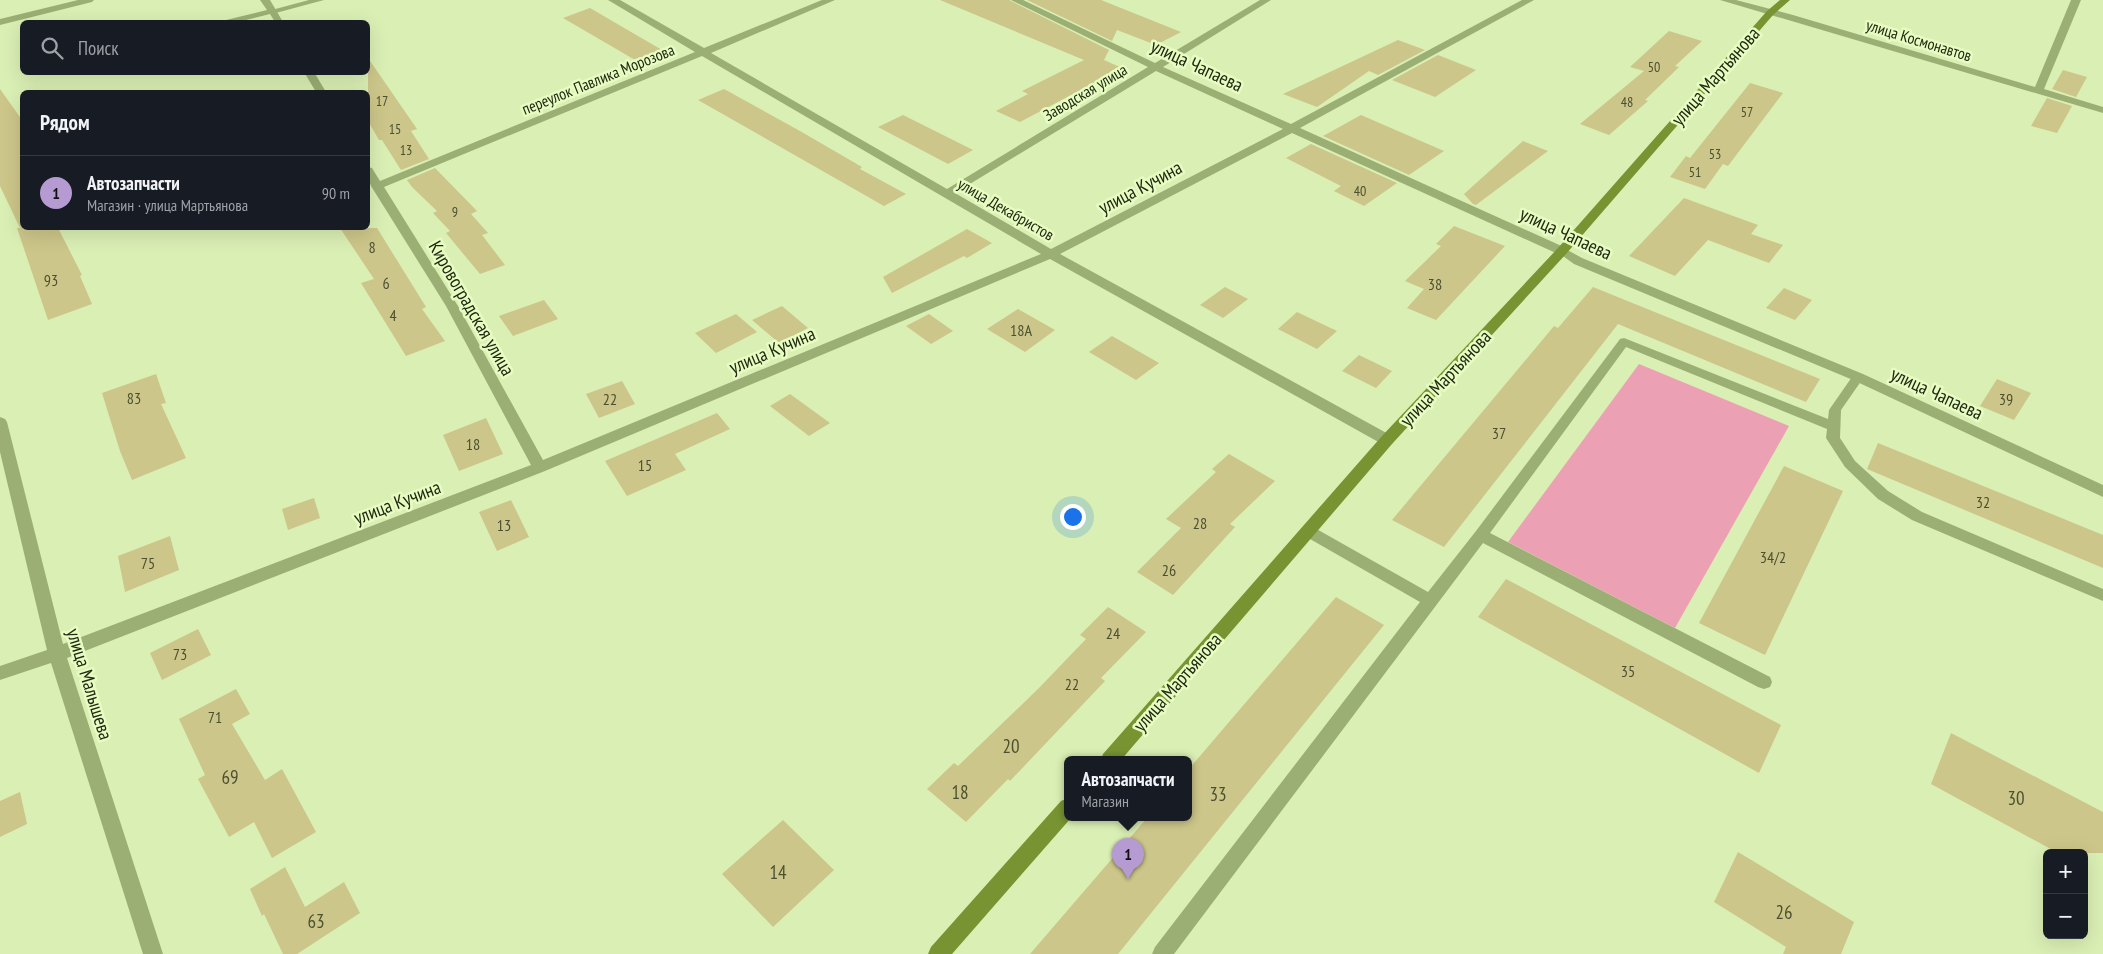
<!DOCTYPE html>
<html lang="ru">
<head>
<meta charset="utf-8">
<style>
  body { margin:0; font-family:"PT Sans Narrow",sans-serif; background:#20242c; color:#f1f3f6 }
  .controls { position:absolute; right:15px; bottom:15px; display:grid; overflow:hidden; border-radius:8px; box-shadow:0 5px 20px #0002 }
  .controls button { width:45px; height:45px; display:grid; place-items:center; padding:0; border:0; border-bottom:1px solid #363941; background:#171b24; color:#f1f3f6; font:25px sans-serif }
  .you { position:absolute; left:1072px; top:516px; width:18px; height:18px; margin:-12px; border:4px solid #fff; border-radius:50%; background:#1a73e8; box-shadow:0 0 0 8px #1a73e833 }
  .badge { display:grid; place-items:center; width:32px; height:32px; border-radius:50%; background:#b69bd2; color:#111; font-size:16px; font-weight:700 }
  .pin { position:absolute; translate:-50% -41px; filter:drop-shadow(0 1px 2px #0008) }
  .pin::after { content:''; position:absolute; top:26px; width:18px; height:15px; background:inherit; clip-path:polygon(0 0,100% 0,50% 100%) }
  .popup { position:absolute; left:1064px; top:756px; width:128px; height:65px; box-sizing:border-box; display:grid; place-content:center; border-radius:8px; background:#171b24; filter:drop-shadow(0 1px 4px #0005); font-size:16px; white-space:nowrap; color:#9ea1a6 }
  .popup b { font-size:19px; color:#f1f3f6 }
  .popup::after { content:''; position:absolute; left:50%; top:100%; margin-left:-10px; border:10px solid transparent; border-top-color:#171b24 }
  .list { margin:0; padding:0; list-style:none }
  h2 { display:flex; justify-content:space-between; align-items:center; height:65px; margin:0; padding:0 20px; font-size:21px }
  h2 small { font-size:16px; font-weight:400; color:#9ea1a6 }
  .list li { display:grid; grid-template-columns:32px 1fr auto; gap:15px; align-items:center; box-sizing:border-box; height:75px; padding:0 20px; border-top:1px solid #363941 }
  .list b { display:block; font-size:19px; white-space:nowrap }
  .list p { margin:0; font-size:16px; white-space:nowrap; color:#9ea1a6 }
  .list em { font-size:16px; font-style:normal; color:#9ea1a6 }
  .icon { flex:none; width:28px; height:28px; fill:none; stroke:currentColor; stroke-width:2; stroke-linecap:round; stroke-linejoin:round }
  .map { position:relative; flex:none; width:2103px; height:954px; overflow:hidden }
  .search { position:absolute; background:#171b24; box-shadow:0 5px 20px #0002; left:20px; top:20px; width:350px; height:55px; display:flex; align-items:center; gap:12px; box-sizing:border-box; padding:0 18px; border-radius:8px; color:#9ea1a6; font-size:19px }
  .panel { position:absolute; background:#171b24; box-shadow:0 5px 20px #0002; left:20px; top:90px; width:350px; height:140px; border-radius:8px }
  .map>svg:first-child { display:block }
  .green { fill:#eba1b3 }
  .building { fill:#ccc68a }
  .lines { fill:none; stroke-linecap:round; stroke-linejoin:round }
  .service { fill:#9baf74; fill-rule:evenodd }
  .minor { fill:#9baf74; fill-rule:evenodd }
  .tertiary { fill:#9baf74; fill-rule:evenodd }
  .secondary { fill:#789432; fill-rule:evenodd }
  .labels { text-anchor:middle; dominant-baseline:central; stroke-width:5; stroke-linejoin:round; paint-order:stroke }
  .far-number-label { font-size:14px; fill:#4c5030 }
  .far-street-label { font-size:16px; fill:#212812; stroke:#e7fcc1 }
  .number-label { font-size:16px; fill:#4c5030 }
  .street-label { font-size:19px; fill:#212812; stroke:#e7fcc1 }
  .near-number-label { font-size:19px; fill:#4c5030 }
</style>
</head>
<body>
<div class="map">
<svg width="2103" height="954" viewBox="0 0 2103 954">
  <rect width="100%" height="100%" fill="#daefb4"/>
  <polygon class="green" points="1639,364 1789,426 1675,628 1508,542"/>
  <g class="building">
    <polygon points="940,0 1009,0 1109,50 1104,60 1122,68 1020,122 996,111 1028,94 1022,91 1084,60"/>
    <polygon points="1027,0 1101,0 1181,32 1156,45 1117,30 1112,41"/>
    <polygon points="590,8 638,36 669,54 642,64 563,18"/>
    <polygon points="1669,31 1702,41 1675,66 1679,67 1645,100 1648,101 1609,135 1580,124 1644,71 1630,67"/>
    <polygon points="1398,40 1425,50 1378,75 1369,71 1317,107 1283,94"/>
    <polygon points="1438,55 1476,70 1435,97 1392,80"/>
    <polygon points="368,58 417,129 411,131 429,159 401,170 382,140 379,140 368,121"/>
    <polygon points="2063,70 2087,77 2076,97 2052,89"/>
    <polygon points="1750,83 1783,93 1728,166 1723,164 1705,189 1670,177 1686,156 1690,158"/>
    <polygon points="0,89 22,120 22,228 58,228 82,275 80,276 92,304 48,320 17,228 20,228 0,186"/>
    <polygon points="724,89 800,131 862,167 860,169 906,194 884,206 698,100"/>
    <polygon points="2047,98 2072,106 2057,133 2031,126"/>
    <polygon points="903,115 973,150 948,164 878,127"/>
    <polygon points="1361,115 1444,151 1409,175 1323,136"/>
    <polygon points="1523,141 1548,151 1476,205 1473,204 1464,194"/>
    <polygon points="1311,144 1397,183 1364,206 1334,191 1341,186 1286,158"/>
    <polygon points="435,168 477,211 471,214 488,233 482,235 505,265 480,274 446,233 450,231 433,213 437,211 412,187 407,180"/>
    <polygon points="1684,198 1758,225 1751,234 1783,245 1769,263 1708,240 1675,276 1629,256"/>
    <polygon points="1454,226 1505,246 1436,320 1407,308 1424,289 1405,281 1441,246 1436,244"/>
    <polygon points="340,228 377,228 426,307 422,309 445,341 406,356 361,283 374,279"/>
    <polygon points="967,229 992,243 967,258 964,256 892,293 883,277"/>
    <polygon points="1225,287 1248,299 1223,318 1200,305"/>
    <polygon points="1593,287 1820,379 1806,402 1618,324 1444,547 1392,520 1554,326 1558,328"/>
    <polygon points="1784,288 1812,300 1795,320 1766,308"/>
    <polygon points="544,300 558,319 513,336 499,316"/>
    <polygon points="782,306 808,328 779,343 752,320"/>
    <polygon points="1018,309 1055,330 1025,352 987,329"/>
    <polygon points="1297,312 1337,331 1317,349 1278,329"/>
    <polygon points="736,314 757,332 716,353 695,333"/>
    <polygon points="929,314 953,331 931,344 906,326"/>
    <polygon points="1112,336 1159,363 1136,380 1089,352"/>
    <polygon points="1359,355 1392,371 1376,388 1342,371"/>
    <polygon points="156,374 166,403 161,404 186,458 132,480 120,451 102,393"/>
    <polygon points="1997,379 2031,393 2014,420 1980,406"/>
    <polygon points="622,381 635,404 599,418 586,394"/>
    <polygon points="790,394 830,423 809,436 770,406"/>
    <polygon points="717,413 730,429 675,454 686,470 627,496 605,461"/>
    <polygon points="486,418 503,454 459,471 443,435"/>
    <polygon points="1878,443 2103,535 2103,568 1867,469"/>
    <polygon points="1229,454 1275,481 1230,524 1235,527 1173,595 1137,572 1181,528 1166,519 1216,472 1212,469"/>
    <polygon points="1784,466 1843,491 1765,655 1699,623"/>
    <polygon points="314,498 320,518 288,530 282,509"/>
    <polygon points="511,500 529,537 497,551 479,512"/>
    <polygon points="170,536 179,570 125,592 118,556"/>
    <polygon points="1506,579 1781,725 1759,773 1478,617"/>
    <polygon points="1336,597 1384,625 1118,954 1030,954 1147,818 1188,818 1188,770"/>
    <polygon points="1108,607 1146,632 1101,678 1105,681 1010,781 1008,779 966,822 927,789 954,763 958,766 1039,688 1086,639 1080,635"/>
    <polygon points="198,629 211,655 162,680 150,653"/>
    <polygon points="236,689 250,714 232,724 265,780 282,769 316,832 272,858 254,822 229,837 198,779 205,775 179,719"/>
    <polygon points="1951,733 2103,812 2103,853 2058,853 1931,784"/>
    <polygon points="20,792 27,824 0,837 0,801"/>
    <polygon points="783,820 834,870 773,927 722,874"/>
    <polygon points="1738,852 1854,922 1841,954 1783,954 1786,947 1714,902"/>
    <polygon points="285,867 305,907 344,882 360,913 297,954 283,954 264,914 262,916 250,889"/>
  </g>
  <g class="lines">
    <g class="service">
      <polygon points="309,0 324,0 272,14 268,11"/>
      <polygon points="1624,338 1828,419 1829,410 1854,374 1862,374 1864,377 1841,410 1840,438 1855,461 1888,491 1922,512 2103,589 2103,601 1912,520 1878,499 1845,467 1826,438 1827,429 1626,347 1490,533 1770,677 1772,682 1770,687 1764,689 1758,687 1483,543 1174,954 1152,954 1155,947 1420,602 1303,535 1301,531 1303,527 1308,526 1313,527 1428,592 1476,531 1620,339"/>
    </g>
    <g class="minor">
      <polygon points="78,0 94,0 92,2 0,25 0,19"/>
      <polygon points="260,0 270,0 283,22 275,22 270,14 238,22 224,22 226,20 267,10"/>
      <path d="M608 0H620L704 48 822 0H835L711 53 947 189 1148 67 1011 0H1023L1155 63 1260 0H1271L1163 67 1291 124 1522 0H1534L1300 128 1566 248 1568 251 1562 255 1558 254 1292 133 1060 254 1392 436 1394 440 1392 444H1382L1050 259 545 471 67 658 163 954H143L51 663 0 680V666L47 650 0 452V417L5 419 7 422 63 644 531 465 446 306 371 186 368 178V167L372 168 380 181 695 52ZM702 56 1041 254 543 460 458 306 384 187ZM1156 71 1283 129 1051 249 955 193Z"/>
      <polygon points="1720,0 1736,0 1793,15 2035,87 2071,0 2081,0 2044,89 2103,107 2103,113"/>
      <polygon points="304,72 314,72 326,92 316,92"/>
    </g>
    <polygon class="tertiary" points="1562,247 1582,258 1863,374 2103,485 2103,497 1853,380 1574,264 1556,251 1558,248"/>
    <g class="secondary">
      <polygon points="1780,0 1790,0 1773,15 1566,254 1392,444 1121,760 1101,760 1103,754 1382,436 1558,248 1767,11"/>
      <polygon points="1068,798 1068,818 1071,818 952,954 928,954 931,947 1061,801"/>
    </g>
  </g>
  <g class="labels">
    <g class="far-number-label">
      <text x="1654" y="67">50</text>
      <text x="382" y="101">17</text>
      <text x="1627" y="102">48</text>
      <text x="1747" y="112">57</text>
      <text x="395" y="129">15</text>
      <text x="406" y="150">13</text>
      <text x="1715" y="154">53</text>
      <text x="1695" y="172">51</text>
      <text x="1360" y="191">40</text>
      <text x="455" y="212">9</text>
    </g>
    <g class="far-street-label">
      <text transform="translate(1919 40) rotate(17)">улица Космонавтов</text>
      <text transform="translate(598 79) rotate(-22)">переулок Павлика Морозова</text>
      <text transform="translate(1085 92) rotate(-31)">Заводская улица</text>
      <text transform="translate(1006 209) rotate(30)">улица Декабристов</text>
    </g>
    <g class="number-label">
      <text x="372" y="247">8</text>
      <text x="51" y="280">93</text>
      <text x="386" y="283">6</text>
      <text x="1435" y="284">38</text>
      <text x="393" y="315">4</text>
      <text x="1021" y="330">18А</text>
      <text x="134" y="398">83</text>
      <text x="610" y="399">22</text>
      <text x="2006" y="399">39</text>
      <text x="1499" y="433">37</text>
      <text x="473" y="444">18</text>
      <text x="645" y="465">15</text>
      <text x="1983" y="502">32</text>
      <text x="1200" y="523">28</text>
      <text x="504" y="525">13</text>
      <text x="1773" y="557">34/2</text>
      <text x="148" y="563">75</text>
      <text x="1169" y="570">26</text>
      <text x="1113" y="633">24</text>
      <text x="180" y="654">73</text>
      <text x="1628" y="671">35</text>
      <text x="1072" y="684">22</text>
      <text x="215" y="717">71</text>
    </g>
    <g class="street-label">
      <text transform="translate(1197 65) rotate(25)">улица Чапаева</text>
      <text transform="translate(1715 76) rotate(-49)">улица Мартьянова</text>
      <text transform="translate(1140 187) rotate(-28)">улица Кучина</text>
      <text transform="translate(1566 233) rotate(25)">улица Чапаева</text>
      <text transform="translate(472 308) rotate(60)">Кировоградская улица</text>
      <text transform="translate(772 350) rotate(-23)">улица Кучина</text>
      <text transform="translate(1445 378) rotate(-47)">улица Мартьянова</text>
      <text transform="translate(1937 393) rotate(25)">улица Чапаева</text>
      <text transform="translate(397 502) rotate(-21)">улица Кучина</text>
      <text transform="translate(1177 682) rotate(-49)">улица Мартьянова</text>
      <text transform="translate(90 684) rotate(73)">улица Малышева</text>
    </g>
    <g class="near-number-label">
      <text x="1011" y="746">20</text>
      <text x="230" y="777">69</text>
      <text x="960" y="792">18</text>
      <text x="1218" y="794">33</text>
      <text x="2016" y="798">30</text>
      <text x="778" y="872">14</text>
      <text x="1784" y="912">26</text>
      <text x="316" y="921">63</text>
    </g>
  </g>
</svg>
<div class="controls">
<button>+</button>
<button>−</button>
</div>
<div class="you"></div>
<div class="pin badge" style="left:1128px;top:879px">1</div>
<div class="popup"><b>Автозапчасти</b>Магазин</div>
<div class="search"><svg class="icon" aria-label="search" viewBox="0 0 24 24"><circle cx="10" cy="10" r="6"/><path d="M15 15l6 6"/></svg>Поиск</div>
<section class="panel">
<h2>Рядом<small></small></h2>
<ul class="list">
<li><span class="badge">1</span><div><b>Автозапчасти</b><p>Магазин · улица Мартьянова</p></div><em>90 m</em></li>
</ul>
</section>
</div>
</body>
</html>
